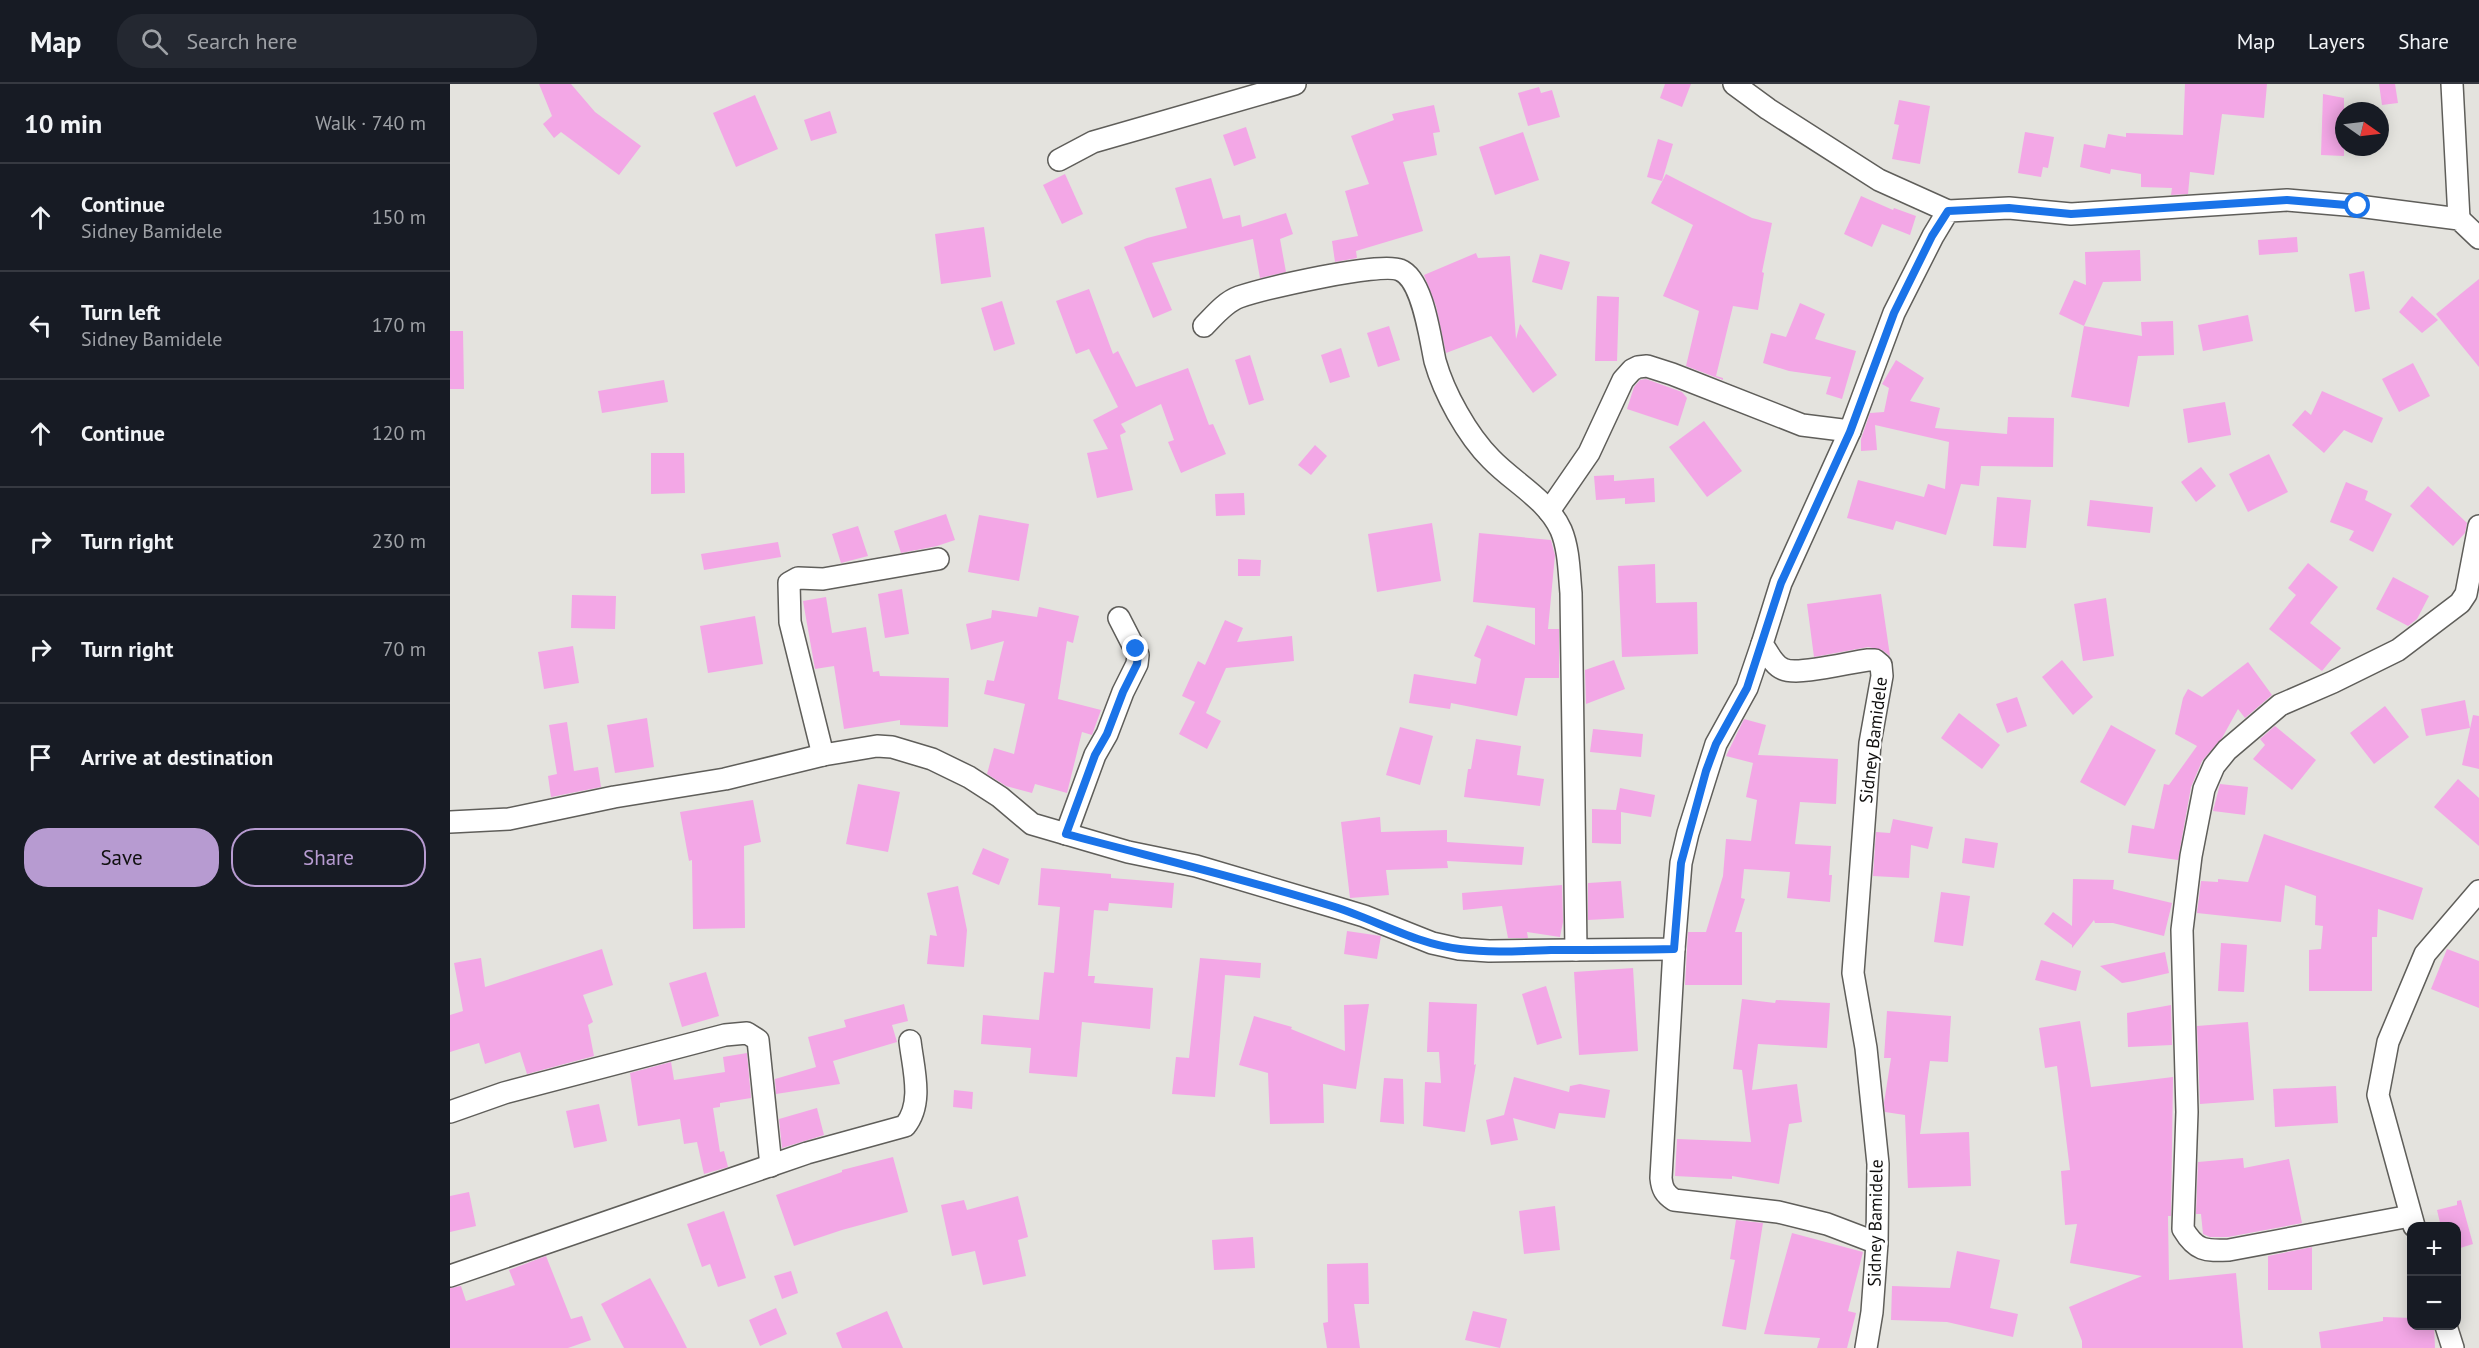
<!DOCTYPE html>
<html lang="en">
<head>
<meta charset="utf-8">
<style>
  body { margin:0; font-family:"PT Sans",sans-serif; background:#242831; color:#f1f3f6 }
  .controls { position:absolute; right:18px; bottom:18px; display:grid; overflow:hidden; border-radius:12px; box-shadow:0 3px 15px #0003 }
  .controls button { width:54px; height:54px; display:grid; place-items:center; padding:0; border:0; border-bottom:2px solid #363941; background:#171b24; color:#f1f3f6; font:30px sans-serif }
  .compass { position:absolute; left:1885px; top:18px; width:54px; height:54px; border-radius:50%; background:#171b24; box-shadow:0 3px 15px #0003; rotate:104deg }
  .stop { position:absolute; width:18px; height:18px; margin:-14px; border:4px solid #1a73e8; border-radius:50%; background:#fff }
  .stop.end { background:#1a73e8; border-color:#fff; box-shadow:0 2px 6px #0008 }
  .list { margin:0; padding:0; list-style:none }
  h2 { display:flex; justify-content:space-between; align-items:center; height:78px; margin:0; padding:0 24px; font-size:26px }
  h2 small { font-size:20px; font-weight:400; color:#9ea1a6 }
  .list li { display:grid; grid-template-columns:39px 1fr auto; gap:18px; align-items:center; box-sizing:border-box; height:108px; padding:0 24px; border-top:2px solid #363941 }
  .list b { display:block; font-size:22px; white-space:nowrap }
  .list p { margin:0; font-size:20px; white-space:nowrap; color:#9ea1a6 }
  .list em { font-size:20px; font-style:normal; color:#9ea1a6 }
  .actions { display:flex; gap:12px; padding:18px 24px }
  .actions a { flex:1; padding:14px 0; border:2px solid #b79bd1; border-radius:24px; text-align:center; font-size:21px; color:#b79bd1 }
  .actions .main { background:#b79bd1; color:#111 }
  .icon { flex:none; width:33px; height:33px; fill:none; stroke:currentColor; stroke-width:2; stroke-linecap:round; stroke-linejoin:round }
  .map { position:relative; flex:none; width:2029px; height:1264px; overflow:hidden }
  header { display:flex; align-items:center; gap:36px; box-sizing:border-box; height:84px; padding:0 30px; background:#171b24; border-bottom:2px solid #363941 }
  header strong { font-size:28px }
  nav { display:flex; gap:33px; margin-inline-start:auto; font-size:21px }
  .search { width:420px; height:54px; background:#242831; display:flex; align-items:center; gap:15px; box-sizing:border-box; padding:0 21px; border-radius:24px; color:#9ea1a6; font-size:22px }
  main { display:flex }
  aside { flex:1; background:#171b24 }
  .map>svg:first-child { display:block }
  .building { fill:#f3a7e6 }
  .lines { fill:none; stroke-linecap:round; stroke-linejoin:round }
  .street-casing { stroke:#5f5e5a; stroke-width:24 }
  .street { stroke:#fff; stroke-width:21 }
  .route { stroke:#1a73e8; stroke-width:8 }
  .labels { text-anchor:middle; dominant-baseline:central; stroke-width:4.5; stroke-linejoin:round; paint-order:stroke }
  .street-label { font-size:18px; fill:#100f0e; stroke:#fff }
</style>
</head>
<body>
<header>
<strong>Map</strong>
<div class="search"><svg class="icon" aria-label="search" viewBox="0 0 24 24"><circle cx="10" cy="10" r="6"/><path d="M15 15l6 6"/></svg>Search here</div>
<nav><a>Map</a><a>Layers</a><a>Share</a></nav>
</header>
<main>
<aside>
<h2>10 min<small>Walk · 740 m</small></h2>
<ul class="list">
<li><svg class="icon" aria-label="ahead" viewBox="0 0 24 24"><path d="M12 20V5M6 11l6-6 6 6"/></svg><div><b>Continue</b><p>Sidney Bamidele</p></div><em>150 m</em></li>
<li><svg class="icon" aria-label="left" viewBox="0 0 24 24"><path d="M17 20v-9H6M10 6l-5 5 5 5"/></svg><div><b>Turn left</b><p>Sidney Bamidele</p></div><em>170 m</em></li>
<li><svg class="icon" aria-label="ahead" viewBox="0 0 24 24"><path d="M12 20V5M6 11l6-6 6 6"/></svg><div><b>Continue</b></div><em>120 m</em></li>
<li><svg class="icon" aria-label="right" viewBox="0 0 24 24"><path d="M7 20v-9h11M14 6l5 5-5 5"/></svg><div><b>Turn right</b></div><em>230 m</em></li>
<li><svg class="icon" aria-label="right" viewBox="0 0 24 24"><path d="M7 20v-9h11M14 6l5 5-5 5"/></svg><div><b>Turn right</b></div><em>70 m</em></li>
<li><svg class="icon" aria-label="arrive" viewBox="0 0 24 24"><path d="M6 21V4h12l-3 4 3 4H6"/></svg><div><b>Arrive at destination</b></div></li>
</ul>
<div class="actions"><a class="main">Save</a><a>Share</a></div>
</aside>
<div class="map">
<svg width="2029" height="1264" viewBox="0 0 2029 1264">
  <rect width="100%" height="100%" fill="#e4e3de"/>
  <g class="building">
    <polygon points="89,0 121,0 145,28 191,62 169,91 111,48 104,54 93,40 102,32"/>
    <polygon points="1215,0 1241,0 1232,23 1210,14"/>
    <polygon points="1735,0 1817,0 1814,34 1772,30 1764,91 1740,88 1738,110 1721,111 1722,104 1691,103 1691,90 1661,85 1660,90 1630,83 1634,60 1655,64 1658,50 1676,53 1676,49 1733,51"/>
    <polygon points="1929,0 1945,0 1948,19 1932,21"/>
    <polygon points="1089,3 1091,9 1102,6 1110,33 1078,42 1068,9"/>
    <polygon points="1873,10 1894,14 1894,72 1871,71"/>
    <polygon points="305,11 328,65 286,83 263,29"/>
    <polygon points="1449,16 1480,22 1470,80 1442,75 1449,41 1444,40"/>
    <polygon points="984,21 990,48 983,49 987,71 953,78 973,147 906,167 907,174 885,178 882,157 908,152 895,107 919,100 901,52 944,36 942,30"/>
    <polygon points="380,27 387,49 361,57 354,36"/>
    <polygon points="796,43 806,74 784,82 773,51"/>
    <polygon points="1073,48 1089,96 1045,111 1029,63"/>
    <polygon points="1575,48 1604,53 1598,84 1593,83 1591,93 1568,89"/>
    <polygon points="1208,55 1223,60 1212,97 1197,93"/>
    <polygon points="615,90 633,130 612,140 593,101"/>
    <polygon points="1216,90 1302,134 1322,139 1312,188 1314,189 1308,226 1283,222 1266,292 1273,294 1273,296 1236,282 1249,227 1213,212 1243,141 1201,119"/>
    <polygon points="761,94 773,135 790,131 792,143 836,129 843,150 830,155 836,188 810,194 803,155 702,179 722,226 703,234 674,163 697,154 737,144 725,104"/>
    <polygon points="1411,112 1443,126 1444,124 1466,132 1460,151 1432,140 1422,163 1394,150"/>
    <polygon points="534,143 541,193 491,200 485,150"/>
    <polygon points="1847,153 1848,168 1809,171 1808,156"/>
    <polygon points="1690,166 1691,197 1653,198 1634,242 1609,230 1624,196 1636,201 1635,168"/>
    <polygon points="1026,169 1028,174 1060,172 1066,255 1070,240 1107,291 1083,309 1041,252 996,269 986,222 974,191"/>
    <polygon points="1090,170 1120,178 1112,206 1082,198"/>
    <polygon points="1914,187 1920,225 1905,228 1899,190"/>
    <polygon points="2029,195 2029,283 1986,230"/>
    <polygon points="639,205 663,270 668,267 686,303 738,284 759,341 763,340 776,370 731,389 718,358 724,356 711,320 671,340 676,348 670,351 683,406 647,414 637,369 658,365 643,336 668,323 639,265 626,270 606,217"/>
    <polygon points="1147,212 1169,213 1167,277 1145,277"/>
    <polygon points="1962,212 1988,236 1972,249 1949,228"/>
    <polygon points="552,217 565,260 544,267 531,224"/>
    <polygon points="1350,219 1375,230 1365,255 1406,267 1392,315 1376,310 1381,293 1339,287 1313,279 1321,249 1336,253"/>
    <polygon points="1798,231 1803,257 1753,267 1748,241"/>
    <polygon points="1723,237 1724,271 1688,272 1679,323 1621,313 1634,242 1692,252 1691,238"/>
    <polygon points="939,242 950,276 928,283 917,249"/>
    <polygon points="0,247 13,247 14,305 0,305"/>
    <polygon points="891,264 900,293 880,299 871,271"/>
    <polygon points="800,271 814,316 799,321 785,276"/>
    <polygon points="1446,276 1474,294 1460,317 1490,324 1485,344 1557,350 1558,333 1604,334 1603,383 1531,382 1529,402 1511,400 1496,451 1446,437 1443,446 1397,434 1408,396 1474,413 1478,400 1495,405 1499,358 1425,341 1427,366 1411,367 1411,355 1420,329 1434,328 1439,304 1432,300"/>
    <polygon points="1963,279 1980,312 1949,328 1932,295"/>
    <polygon points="1196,295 1232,308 1237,314 1228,342 1177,325 1184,303 1190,296"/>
    <polygon points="214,296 218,318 152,329 148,307"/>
    <polygon points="1872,307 1933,334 1922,359 1894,346 1874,369 1842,341 1855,326 1861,331"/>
    <polygon points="1775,318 1781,351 1738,359 1733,325"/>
    <polygon points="1254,337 1292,387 1257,413 1219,363"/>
    <polygon points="865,361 877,372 861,391 848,381"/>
    <polygon points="201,369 234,369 235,409 201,410"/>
    <polygon points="1819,370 1838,408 1798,428 1779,390"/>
    <polygon points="1751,383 1766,402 1746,418 1731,398"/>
    <polygon points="1164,391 1164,397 1204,394 1205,418 1175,420 1175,414 1146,416 1144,392"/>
    <polygon points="1896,398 1918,407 1915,416 1942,430 1923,468 1899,456 1904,447 1880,438"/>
    <polygon points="1978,402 2017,439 2015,449 2003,462 1960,422"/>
    <polygon points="794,409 795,431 766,432 765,410"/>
    <polygon points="1547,413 1581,416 1576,464 1543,462"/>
    <polygon points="1640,416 1703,423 1700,449 1637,442"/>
    <polygon points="496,430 505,456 487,462 451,469 444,447"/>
    <polygon points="529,431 579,440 569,497 518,488"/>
    <polygon points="982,439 991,497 927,508 918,450"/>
    <polygon points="408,442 418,472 391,479 382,450"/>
    <polygon points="1029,449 1101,456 1103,464 1105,471 1098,545 1109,545 1109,594 1075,594 1067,632 1001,619 1000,625 959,619 964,590 1026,600 1031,575 1024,572 1037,541 1085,561 1085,524 1023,518"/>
    <polygon points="328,458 331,473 254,486 251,470"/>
    <polygon points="788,475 811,476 810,492 788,492"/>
    <polygon points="1858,479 1888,503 1860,539 1891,564 1872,587 1819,545 1846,511 1838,504"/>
    <polygon points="1205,480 1206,519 1247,518 1248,570 1172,573 1168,482"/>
    <polygon points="1943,493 1979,512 1967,535 1958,542 1926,525"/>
    <polygon points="452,505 459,550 435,554 428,510"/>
    <polygon points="1431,510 1440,572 1432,566 1418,563 1364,573 1357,520"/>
    <polygon points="122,511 166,512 165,545 121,544"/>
    <polygon points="376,513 382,549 416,543 423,588 429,587 430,592 499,594 498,643 450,641 450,636 394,645 384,582 365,585 353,517"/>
    <polygon points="1656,514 1664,572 1633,577 1624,520"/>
    <polygon points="589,523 629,532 623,559 617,557 608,615 651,626 642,651 632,648 617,709 585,700 582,709 556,702 537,690 544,664 564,670 575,620 534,610 537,596 544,597 554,557 521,566 516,540 541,534 542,526 587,533"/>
    <polygon points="305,532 313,580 258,589 250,542"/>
    <polygon points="775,536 793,544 787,558 842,552 844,577 776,584 756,629 771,637 757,665 729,650 745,618 732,612 748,577 755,581"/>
    <polygon points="123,562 129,599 94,605 88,568"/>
    <polygon points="1164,576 1175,605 1136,620 1135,586"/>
    <polygon points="1612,576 1643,613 1623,631 1592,593"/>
    <polygon points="1798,578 1822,611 1795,634 1788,625 1772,654 1752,677 1741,703 1728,776 1678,769 1682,741 1704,745 1714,700 1719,701 1747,662 1725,650 1733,614 1738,605 1752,613"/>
    <polygon points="1567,613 1577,642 1557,649 1546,620"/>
    <polygon points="2015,616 2020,644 1976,652 1971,625"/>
    <polygon points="1935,622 1959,653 1924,680 1900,649"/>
    <polygon points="1509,629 1550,661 1532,685 1491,654"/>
    <polygon points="2023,631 2029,632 2029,685 2012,681"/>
    <polygon points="197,634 204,683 165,689 157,641"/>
    <polygon points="1294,635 1316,641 1308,671 1388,675 1386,720 1350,718 1345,760 1381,762 1379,791 1382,791 1380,818 1337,814 1340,788 1294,785 1291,814 1295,815 1285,848 1292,848 1292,901 1235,901 1238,848 1256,848 1273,792 1276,755 1301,757 1307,716 1296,713 1303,679 1276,672"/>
    <polygon points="117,638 124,687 148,683 151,703 101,713 98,692 107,690 99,641"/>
    <polygon points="1661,641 1706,666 1675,722 1630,698"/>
    <polygon points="1825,642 1866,676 1842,706 1803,675 1815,661 1810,655"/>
    <polygon points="950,643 983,652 970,701 936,691"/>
    <polygon points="1143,645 1193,650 1191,673 1140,668"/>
    <polygon points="1026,655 1071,662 1067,691 1094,695 1090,722 1014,713 1018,685 1021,685"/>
    <polygon points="2008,695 2029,714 2029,762 1984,723"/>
    <polygon points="408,700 450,708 438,768 396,760"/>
    <polygon points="1770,700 1798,703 1795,731 1763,727"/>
    <polygon points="1170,704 1205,711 1201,733 1171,728 1171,760 1142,759 1142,725 1166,726"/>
    <polygon points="303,716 311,758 294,762 295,844 243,845 242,776 239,777 230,728"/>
    <polygon points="930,733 931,748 997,746 997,758 1074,763 1072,781 997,777 998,784 936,786 939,811 900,814 891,738"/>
    <polygon points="1443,735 1483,743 1478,765 1461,761 1459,794 1423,792 1426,748 1440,749"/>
    <polygon points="1814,750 1973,804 1963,836 1928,825 1927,853 1922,853 1922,907 1859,907 1859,866 1871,865 1873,842 1865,841 1866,812 1835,801 1831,838 1747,829 1751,797 1768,798 1768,795 1798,798"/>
    <polygon points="1515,754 1548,759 1544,784 1512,779"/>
    <polygon points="533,764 559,775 549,801 522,790"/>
    <polygon points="591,784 661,790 661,794 724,799 722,824 659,819 658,827 644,826 638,892 645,892 644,899 703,904 700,945 632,938 627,993 579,989 581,964 531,960 533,931 589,936 594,888 604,889 610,823 588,821"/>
    <polygon points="1623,795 1664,796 1663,805 1722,819 1714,852 1663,839 1645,839 1644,836 1622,864 1622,861 1594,840 1603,828 1622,842"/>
    <polygon points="1171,797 1174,834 1138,836 1138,799"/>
    <polygon points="1112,801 1113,838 1110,853 1077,848 1078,854 1058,854 1052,822 1013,826 1012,809"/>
    <polygon points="508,802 517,846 514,883 477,880 480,851 487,852 477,809"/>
    <polygon points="1491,808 1520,812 1513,862 1484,858"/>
    <polygon points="897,847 931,852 927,875 894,870"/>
    <polygon points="1771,859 1797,861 1794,908 1768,907"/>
    <polygon points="152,865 163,901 133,911 143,938 138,941 144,972 77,990 70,968 35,980 29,959 0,968 0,931 13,927 4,879 31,874 35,903"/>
    <polygon points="1997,865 2029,877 2029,924 1981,905"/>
    <polygon points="1715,868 1719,889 1684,897 1672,899 1650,882"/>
    <polygon points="750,874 811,879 810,894 775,891 765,1013 722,1010 726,973 739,974"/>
    <polygon points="1591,876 1631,887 1626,907 1585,896"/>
    <polygon points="1183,884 1188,967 1129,971 1124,888"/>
    <polygon points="256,888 269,932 232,943 219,899"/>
    <polygon points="1096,902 1112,954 1087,961 1072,910"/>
    <polygon points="1292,915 1325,919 1326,916 1380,919 1377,964 1308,960 1302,1006 1347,1000 1352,1038 1339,1040 1329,1100 1282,1092 1282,1095 1225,1092 1227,1055 1301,1058 1292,986 1283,985"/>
    <polygon points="979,918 1027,920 1024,981 1026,980 1015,1048 973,1042 975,998 991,999 989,968 977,968"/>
    <polygon points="454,920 458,937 442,941 447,958 383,977 390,1000 326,1010 325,995 366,983 358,953 396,943 394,936"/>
    <polygon points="919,920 906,1005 873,1000 874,1039 820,1040 818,989 789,981 804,932 842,943 841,945 895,967 894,921"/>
    <polygon points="1721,921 1722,961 1678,963 1677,929"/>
    <polygon points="1437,927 1501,932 1498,978 1480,977 1470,1050 1519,1048 1521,1102 1458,1104 1455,1031 1435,1028 1434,1019 1441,974 1434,974"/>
    <polygon points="1630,937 1641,1003 1723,993 1721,1132 1718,1132 1719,1196 1786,1189 1793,1264 1632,1264 1632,1257 1619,1223 1692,1192 1620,1179 1627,1140 1615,1141 1611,1087 1620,1086 1607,982 1595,984 1589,944"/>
    <polygon points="1798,938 1804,1016 1750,1020 1747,942"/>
    <polygon points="297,969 301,1014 270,1019 270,1023 263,1024 270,1068 274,1067 278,1083 254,1090 247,1058 234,1060 230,1035 188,1042 180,989 221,978 224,996 275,988 273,973"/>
    <polygon points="1064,993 1119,1008 1120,1002 1130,1000 1160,1006 1155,1034 1109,1029 1105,1045 1063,1034 1068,1056 1041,1061 1036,1036 1054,1031"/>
    <polygon points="934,994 953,995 954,1040 930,1038"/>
    <polygon points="1886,1002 1888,1039 1825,1043 1823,1005"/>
    <polygon points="504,1006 523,1008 522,1025 503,1023"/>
    <polygon points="149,1020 157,1057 124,1064 116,1027"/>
    <polygon points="367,1024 374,1051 332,1064 329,1035"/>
    <polygon points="443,1073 458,1128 392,1146 344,1162 326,1111 392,1088 392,1086"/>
    <polygon points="1793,1074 1794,1084 1839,1075 1852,1139 1778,1153 1760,1153 1753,1150 1751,1130 1746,1130 1748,1078"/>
    <polygon points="19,1108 26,1142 0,1148 0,1112"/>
    <polygon points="568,1112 578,1153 568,1156 576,1192 533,1201 525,1167 502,1172 491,1121 514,1116 517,1126"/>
    <polygon points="2011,1116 2023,1160 2007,1165 2007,1143 1991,1143 1987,1126 2007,1121 2007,1117"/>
    <polygon points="1105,1122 1110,1166 1074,1170 1069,1127"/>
    <polygon points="274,1127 296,1194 268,1203 260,1180 252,1183 237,1140"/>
    <polygon points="1286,1136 1313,1139 1296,1246 1272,1242 1285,1176 1280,1175"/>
    <polygon points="1342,1149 1413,1168 1398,1227 1406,1229 1397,1264 1367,1264 1370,1254 1314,1250"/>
    <polygon points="803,1153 805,1184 764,1186 762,1156"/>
    <polygon points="1862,1163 1862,1206 1818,1206 1818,1172"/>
    <polygon points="1507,1167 1550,1176 1540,1224 1568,1230 1563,1253 1497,1238 1441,1236 1442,1202 1500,1204"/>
    <polygon points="96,1172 121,1235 132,1232 141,1256 118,1264 0,1264 0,1204 11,1202 16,1217 65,1201 59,1186"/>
    <polygon points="918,1179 919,1220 904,1220 910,1264 877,1264 873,1239 878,1238 877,1180"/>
    <polygon points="341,1187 348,1209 332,1215 324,1192"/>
    <polygon points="200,1194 226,1242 237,1264 174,1264 151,1220"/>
    <polygon points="326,1224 337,1250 310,1262 299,1236"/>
    <polygon points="437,1227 453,1264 392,1264 386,1249"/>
    <polygon points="1023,1227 1057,1235 1050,1264 1015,1256"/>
    <polygon points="1933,1233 1962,1234 1962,1242 1984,1242 1985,1264 1871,1264 1869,1248 1933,1237"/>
  </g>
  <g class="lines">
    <g class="street-casing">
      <g id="street">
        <polyline points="1284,0 1318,25 1429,96 1498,127"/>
        <polyline points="2002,0 2009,135"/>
        <polyline points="609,76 643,58 845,0"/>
        <path d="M754 242C764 232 775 218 789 213 813 205 930 177 950 186 973 195 980 254 985 277 994 309 1017 351 1041 375 1064 399 1097 415 1111 446 1119 465 1119 488 1121 509L1126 866"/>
        <polyline points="1099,427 1139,369 1173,296 1182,286 1188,283 1197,282 1222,290 1352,341 1400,347"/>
        <polyline points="373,671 340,538 339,499 348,494 373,495 488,475"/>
        <polyline points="0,738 59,735 164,713 275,695 373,671 427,662 442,663 482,675 519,693 550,713 582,740 678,768 746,782 881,822 914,832 982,859 1009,865 1039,867 1224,865 1231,779 1238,749 1266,660 1297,604 1312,560"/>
        <polyline points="616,750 645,671 657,650 673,608 687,580 688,571 669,534"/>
        <path d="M1224 865 1211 1094C1212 1105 1215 1110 1224 1116L1328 1128 1377 1140 1427 1159"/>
        <polyline points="0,1028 54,1009 275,951 297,949 308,956 321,1082"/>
        <path d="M1960 1132 1779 1166C1755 1167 1746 1167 1733 1145L1737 1028 1732 846 1741 772 1754 705 1764 682 1777 666 1830 621 1883 598 1948 566 2010 519 2016 510 2029 442"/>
        <polyline points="1964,1142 1928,1011 1938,958 1975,870 2029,807"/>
        <path d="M0 1192 357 1069 455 1042C474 1019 463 984 460 957"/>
        <polyline points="1996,1242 2003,1264"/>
        <path d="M1416 1264 1422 1228 1427 1159 1428 1080 1416 964 1403 889 1420 659 1432 592 1431 581 1425 576H1418C1400 578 1348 592 1333 585 1323 581 1318 568 1312 560L1331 499 1400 347 1444 229 1483 152 1498 127 1559 124 1621 130 1837 116 1908 122 2009 135 2029 154"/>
      </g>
    </g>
    <use href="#street" class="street"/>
  </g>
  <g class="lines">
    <path class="route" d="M686 565 688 571 687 580 673 608 657 650 645 671 616 750C706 774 796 795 885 823 926 836 966 860 1010 865 1040 869 1071 867 1101 866 1142 866 1183 866 1224 865L1231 779 1256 687 1266 660 1297 604 1331 499 1400 348 1444 229 1482 152 1498 127 1559 124 1621 130 1837 116 1908 122"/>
  </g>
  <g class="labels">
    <g class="street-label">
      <text transform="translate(1423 656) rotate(-83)">Sidney Bamidele</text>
      <text transform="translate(1425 1139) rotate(-89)">Sidney Bamidele</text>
    </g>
  </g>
</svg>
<div class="controls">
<button>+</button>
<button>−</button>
</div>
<svg class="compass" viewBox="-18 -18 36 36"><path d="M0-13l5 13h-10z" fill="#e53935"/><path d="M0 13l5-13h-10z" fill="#9ea1a6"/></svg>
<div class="stop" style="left:1908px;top:122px"></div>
<div class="stop end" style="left:686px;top:565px"></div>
</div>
</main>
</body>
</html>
